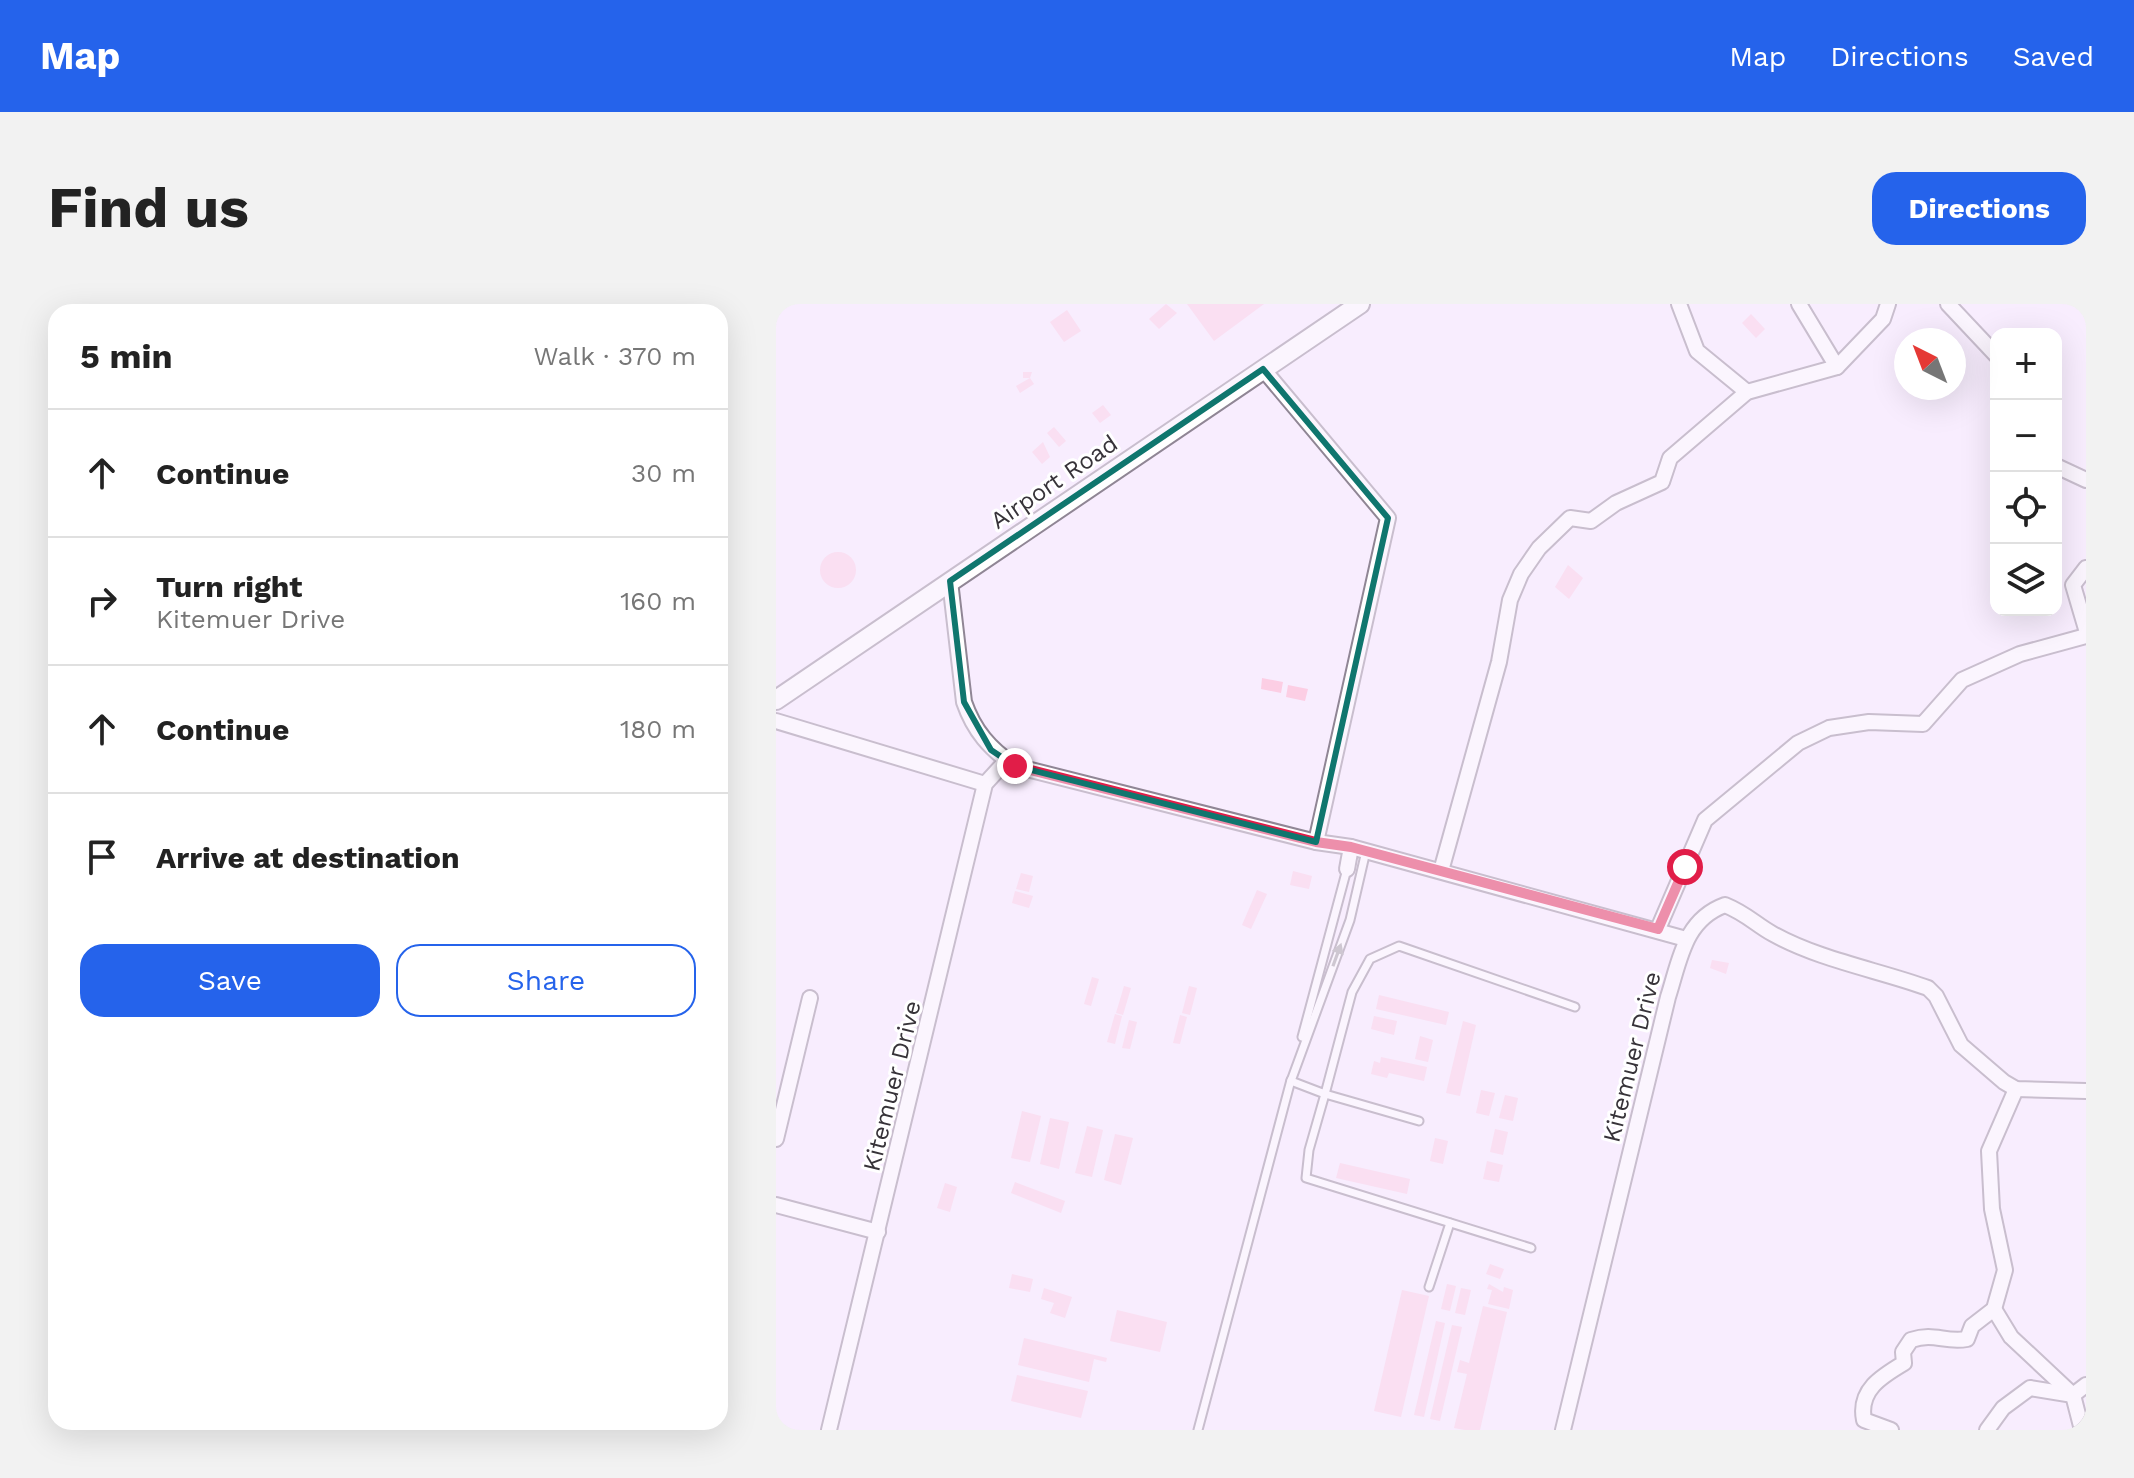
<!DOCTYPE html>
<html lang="en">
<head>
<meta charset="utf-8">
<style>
  body { margin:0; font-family:"Work Sans",sans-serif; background:#f2f2f2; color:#222 }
  .controls { position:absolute; right:24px; top:24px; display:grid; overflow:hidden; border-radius:16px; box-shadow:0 8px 32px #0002 }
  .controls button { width:72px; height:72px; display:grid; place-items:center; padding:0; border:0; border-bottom:2px solid #e0e0e0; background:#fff; color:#222; font:40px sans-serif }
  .compass { position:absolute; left:1118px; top:24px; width:72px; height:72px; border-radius:50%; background:#fff; box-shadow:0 8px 32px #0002; rotate:318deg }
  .stop { position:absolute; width:24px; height:24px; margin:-18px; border:6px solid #e11d48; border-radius:50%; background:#fff }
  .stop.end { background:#e11d48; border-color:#fff; box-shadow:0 2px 8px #0008 }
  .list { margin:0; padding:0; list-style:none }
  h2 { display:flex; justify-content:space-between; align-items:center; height:104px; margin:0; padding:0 32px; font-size:34px }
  h2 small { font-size:26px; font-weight:400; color:#767676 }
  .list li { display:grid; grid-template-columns:52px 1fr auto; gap:24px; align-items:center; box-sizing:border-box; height:128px; padding:0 32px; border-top:2px solid #e0e0e0 }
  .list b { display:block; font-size:30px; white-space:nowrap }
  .list p { margin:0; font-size:26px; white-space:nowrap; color:#767676 }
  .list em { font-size:26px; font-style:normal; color:#767676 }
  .actions { display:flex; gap:16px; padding:24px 32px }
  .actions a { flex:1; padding:18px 0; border:2px solid #2563eb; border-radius:24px; text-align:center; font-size:28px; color:#2563eb }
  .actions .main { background:#2563eb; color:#fff }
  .icon { flex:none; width:44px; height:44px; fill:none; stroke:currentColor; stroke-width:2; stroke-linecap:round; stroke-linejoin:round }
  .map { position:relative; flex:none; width:1310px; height:1126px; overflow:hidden; border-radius:24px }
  header { display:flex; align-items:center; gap:48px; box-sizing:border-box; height:112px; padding:0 40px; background:#2563eb; color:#fff }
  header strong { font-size:38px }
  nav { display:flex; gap:44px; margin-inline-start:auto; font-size:28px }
  .intro { display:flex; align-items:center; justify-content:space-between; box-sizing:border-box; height:192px; padding:0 48px }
  h1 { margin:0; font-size:56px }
  .button { padding:20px 36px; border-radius:24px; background:#2563eb; color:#fff; font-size:28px; font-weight:700 }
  main { display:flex; gap:48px; padding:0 48px }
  aside { flex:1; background:#fff; border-radius:24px; box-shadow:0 8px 32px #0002 }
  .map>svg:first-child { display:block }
  .building { fill:#fccee4 }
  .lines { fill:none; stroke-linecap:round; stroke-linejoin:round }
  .service-casing { stroke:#908695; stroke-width:11 }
  .minor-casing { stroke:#908695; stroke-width:18 }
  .tertiary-casing { stroke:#908695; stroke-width:22 }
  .service { stroke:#fff; stroke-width:7 }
  .minor { stroke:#fff; stroke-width:14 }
  .tertiary { stroke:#fff; stroke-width:18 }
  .oneway { fill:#9b999c }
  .route { stroke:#e11d48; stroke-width:10 }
  .marked { fill:none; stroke:#0f766e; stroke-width:6; stroke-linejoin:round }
  .labels { text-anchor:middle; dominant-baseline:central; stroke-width:6; stroke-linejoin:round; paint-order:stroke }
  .street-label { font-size:24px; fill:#373339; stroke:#fff }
</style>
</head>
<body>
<header>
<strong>Map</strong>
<nav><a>Map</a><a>Directions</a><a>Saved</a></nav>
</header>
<div class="intro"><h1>Find us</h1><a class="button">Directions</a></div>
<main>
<aside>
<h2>5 min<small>Walk · 370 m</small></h2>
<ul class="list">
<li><svg class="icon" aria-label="ahead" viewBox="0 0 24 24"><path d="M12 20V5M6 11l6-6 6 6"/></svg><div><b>Continue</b></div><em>30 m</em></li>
<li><svg class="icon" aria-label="right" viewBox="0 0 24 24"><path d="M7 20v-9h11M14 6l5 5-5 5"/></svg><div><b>Turn right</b><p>Kitemuer Drive</p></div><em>160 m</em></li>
<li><svg class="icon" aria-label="ahead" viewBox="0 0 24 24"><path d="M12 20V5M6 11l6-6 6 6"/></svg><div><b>Continue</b></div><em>180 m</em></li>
<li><svg class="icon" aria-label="arrive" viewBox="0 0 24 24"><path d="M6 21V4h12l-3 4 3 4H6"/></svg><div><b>Arrive at destination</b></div></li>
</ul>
<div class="actions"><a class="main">Save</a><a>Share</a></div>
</aside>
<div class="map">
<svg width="1310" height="1126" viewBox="0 0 1310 1126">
  <rect width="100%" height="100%" fill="#f8edfe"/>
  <g class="building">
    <polygon points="390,0 401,9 383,25 373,15"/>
    <polygon points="411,0 488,0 438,37"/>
    <polygon points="291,6 305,27 288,38 274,18"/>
    <polygon points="975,10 989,25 980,34 966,19"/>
    <polygon points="247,68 256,68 254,74 258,80 244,89 240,82 254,74 247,74"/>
    <polygon points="327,101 335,111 324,119 316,109"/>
    <polygon points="278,123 290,137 283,143 271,129"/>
    <polygon points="267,138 274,153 266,160 256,148"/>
    <circle cx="62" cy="266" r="18"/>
    <polygon points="792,261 807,274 793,295 779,283"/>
    <polygon points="486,374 507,378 505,389 485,385"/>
    <polygon points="512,381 532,385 529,397 510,393"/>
    <polygon points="517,567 536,572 533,585 514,581"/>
    <polygon points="245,569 257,572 253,588 240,585"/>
    <polygon points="481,586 491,590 475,625 466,621"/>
    <polygon points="239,587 257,592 253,604 236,599"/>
    <polygon points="936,656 953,659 950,670 934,664"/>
    <polygon points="316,673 323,675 315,702 308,700"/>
    <polygon points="348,682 355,684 347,711 340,709"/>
    <polygon points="413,682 421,684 414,711 406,709"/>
    <polygon points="603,691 673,708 670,721 600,705"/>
    <polygon points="339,710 346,712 339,740 331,738"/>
    <polygon points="404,711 411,713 404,740 397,739"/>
    <polygon points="598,712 621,717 618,731 595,725"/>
    <polygon points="353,716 361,718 354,745 346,744"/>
    <polygon points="687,717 700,721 684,792 670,789"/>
    <polygon points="644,732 657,736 652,758 639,755"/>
    <polygon points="605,753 651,763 648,777 613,769 611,774 595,770 598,757 604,759"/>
    <polygon points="705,786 719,789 713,812 700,809"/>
    <polygon points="729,791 742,794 737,817 723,814"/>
    <polygon points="246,807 265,812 254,858 235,854"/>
    <polygon points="274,814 293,818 283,865 264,860"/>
    <polygon points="311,822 327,826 316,873 299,869"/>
    <polygon points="719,825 732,828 727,851 714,848"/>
    <polygon points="339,830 357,834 345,881 328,876"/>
    <polygon points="659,834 672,837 667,860 654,857"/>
    <polygon points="711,857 727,861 723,878 707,875"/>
    <polygon points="564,859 634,875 631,890 560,874"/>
    <polygon points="239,878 289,897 285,909 235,889"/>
    <polygon points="169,879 181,883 174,908 161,904"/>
    <polygon points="714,960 728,965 724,975 710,970"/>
    <polygon points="236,970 257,975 254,988 233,984"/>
    <polygon points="671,980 680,982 674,1007 665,1005"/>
    <polygon points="713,980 727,988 728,983 737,986 733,1005 712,1000 716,986 711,985"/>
    <polygon points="268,984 296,993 289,1014 274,1009 278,999 265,995"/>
    <polygon points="685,984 695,986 689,1011 679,1009"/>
    <polygon points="626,986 653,992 625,1113 598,1107"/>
    <polygon points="707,1002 731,1008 704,1126 689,1126 678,1124 691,1070 681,1068 684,1056 693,1059"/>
    <polygon points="341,1006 391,1018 384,1048 334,1037"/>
    <polygon points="660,1017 669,1019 648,1113 638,1111"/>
    <polygon points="676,1021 686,1023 664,1117 654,1115"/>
    <polygon points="248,1034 331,1054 330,1058 318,1055 313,1078 242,1061"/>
    <polygon points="241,1071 312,1087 305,1114 235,1097"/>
  </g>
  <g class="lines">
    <g class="service-casing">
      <g id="service">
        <polyline points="590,547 574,616 515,777 549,790 576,688 594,655 623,642 799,703"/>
        <polyline points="526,733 571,565"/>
        <polyline points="643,817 549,790 533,846 530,874 755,944"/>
        <polyline points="653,983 674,919"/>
        <polyline points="422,1126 515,776"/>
      </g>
    </g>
    <g class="minor-casing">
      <g id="minor">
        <polyline points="903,0 921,47 971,88"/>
        <polyline points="1023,0 1061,63"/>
        <polyline points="1172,0 1220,51"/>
        <polyline points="487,65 612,214 540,538"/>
        <polyline points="1280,162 1310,176"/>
        <polyline points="1310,264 1297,281 1310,325"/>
        <path d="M174 277 188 398C198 427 214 445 239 462L540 538 575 543 910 635"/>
        <polyline points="0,417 209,480"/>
        <polyline points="571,565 575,543"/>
        <polyline points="665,567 723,358 734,296 745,270 763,244 794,214 815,217 840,199 886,178 894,154 971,88 1061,63 1107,15 1112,0"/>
        <polyline points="882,625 929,516 1022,439 1053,424 1093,418 1147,420 1186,376 1244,350 1310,332"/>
        <polyline points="0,835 34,694"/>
        <polyline points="0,901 102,928"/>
        <polyline points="1218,1005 1235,1033 1297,1091 1306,1126"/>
        <polyline points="53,1126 209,480 231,456"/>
        <path d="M787 1126 892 693C904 656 908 616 949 601 971 610 979 620 997 630 1044 656 1102 666 1152 684L1160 692 1185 741 1228 778 1240 785 1310 787"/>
        <path d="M1115 1126 1088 1116C1082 1086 1106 1072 1128 1059L1127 1048 1135 1036C1159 1028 1168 1039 1191 1035L1196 1022 1218 1005 1229 966 1216 905 1213 847 1240 785"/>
        <polyline points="1211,1126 1227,1104 1254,1084 1297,1091 1310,1081"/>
      </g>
    </g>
    <g class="tertiary-casing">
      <polyline id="tertiary" points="0,396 584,0"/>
    </g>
    <use href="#service" class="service"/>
    <use href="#minor" class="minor"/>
    <use href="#tertiary" class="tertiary"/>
  </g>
  <defs><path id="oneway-solid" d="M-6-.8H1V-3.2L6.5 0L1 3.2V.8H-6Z" transform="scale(2)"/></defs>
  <use class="oneway" href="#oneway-solid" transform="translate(561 651) rotate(-70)"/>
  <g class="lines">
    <polyline class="route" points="239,462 540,538 575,543 882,625 909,563"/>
  </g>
  <path d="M0 0H1310V1126H0ZM487 65 612 214 540 538 239 462 215 446 188 398 174 277Z" fill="#f8edfe" fill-opacity=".55" fill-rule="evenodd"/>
  <path class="marked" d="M487 65 612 214 540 538 239 462 215 446 188 398 174 277Z"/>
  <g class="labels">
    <g class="street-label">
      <text transform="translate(278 178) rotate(-34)">Airport Road</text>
      <text transform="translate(856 753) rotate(-76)">Kitemuer Drive</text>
      <text transform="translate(116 782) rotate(-76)">Kitemuer Drive</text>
    </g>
  </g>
</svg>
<div class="controls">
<button>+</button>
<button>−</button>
<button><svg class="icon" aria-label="locate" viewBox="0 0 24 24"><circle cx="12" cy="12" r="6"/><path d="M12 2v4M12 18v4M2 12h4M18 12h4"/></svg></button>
<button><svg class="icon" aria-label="layers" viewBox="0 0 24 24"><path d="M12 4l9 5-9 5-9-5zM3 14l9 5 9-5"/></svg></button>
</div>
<svg class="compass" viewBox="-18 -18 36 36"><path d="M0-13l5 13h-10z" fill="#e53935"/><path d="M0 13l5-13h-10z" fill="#767676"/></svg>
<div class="stop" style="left:909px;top:563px"></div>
<div class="stop end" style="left:239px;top:462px"></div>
</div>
</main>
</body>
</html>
